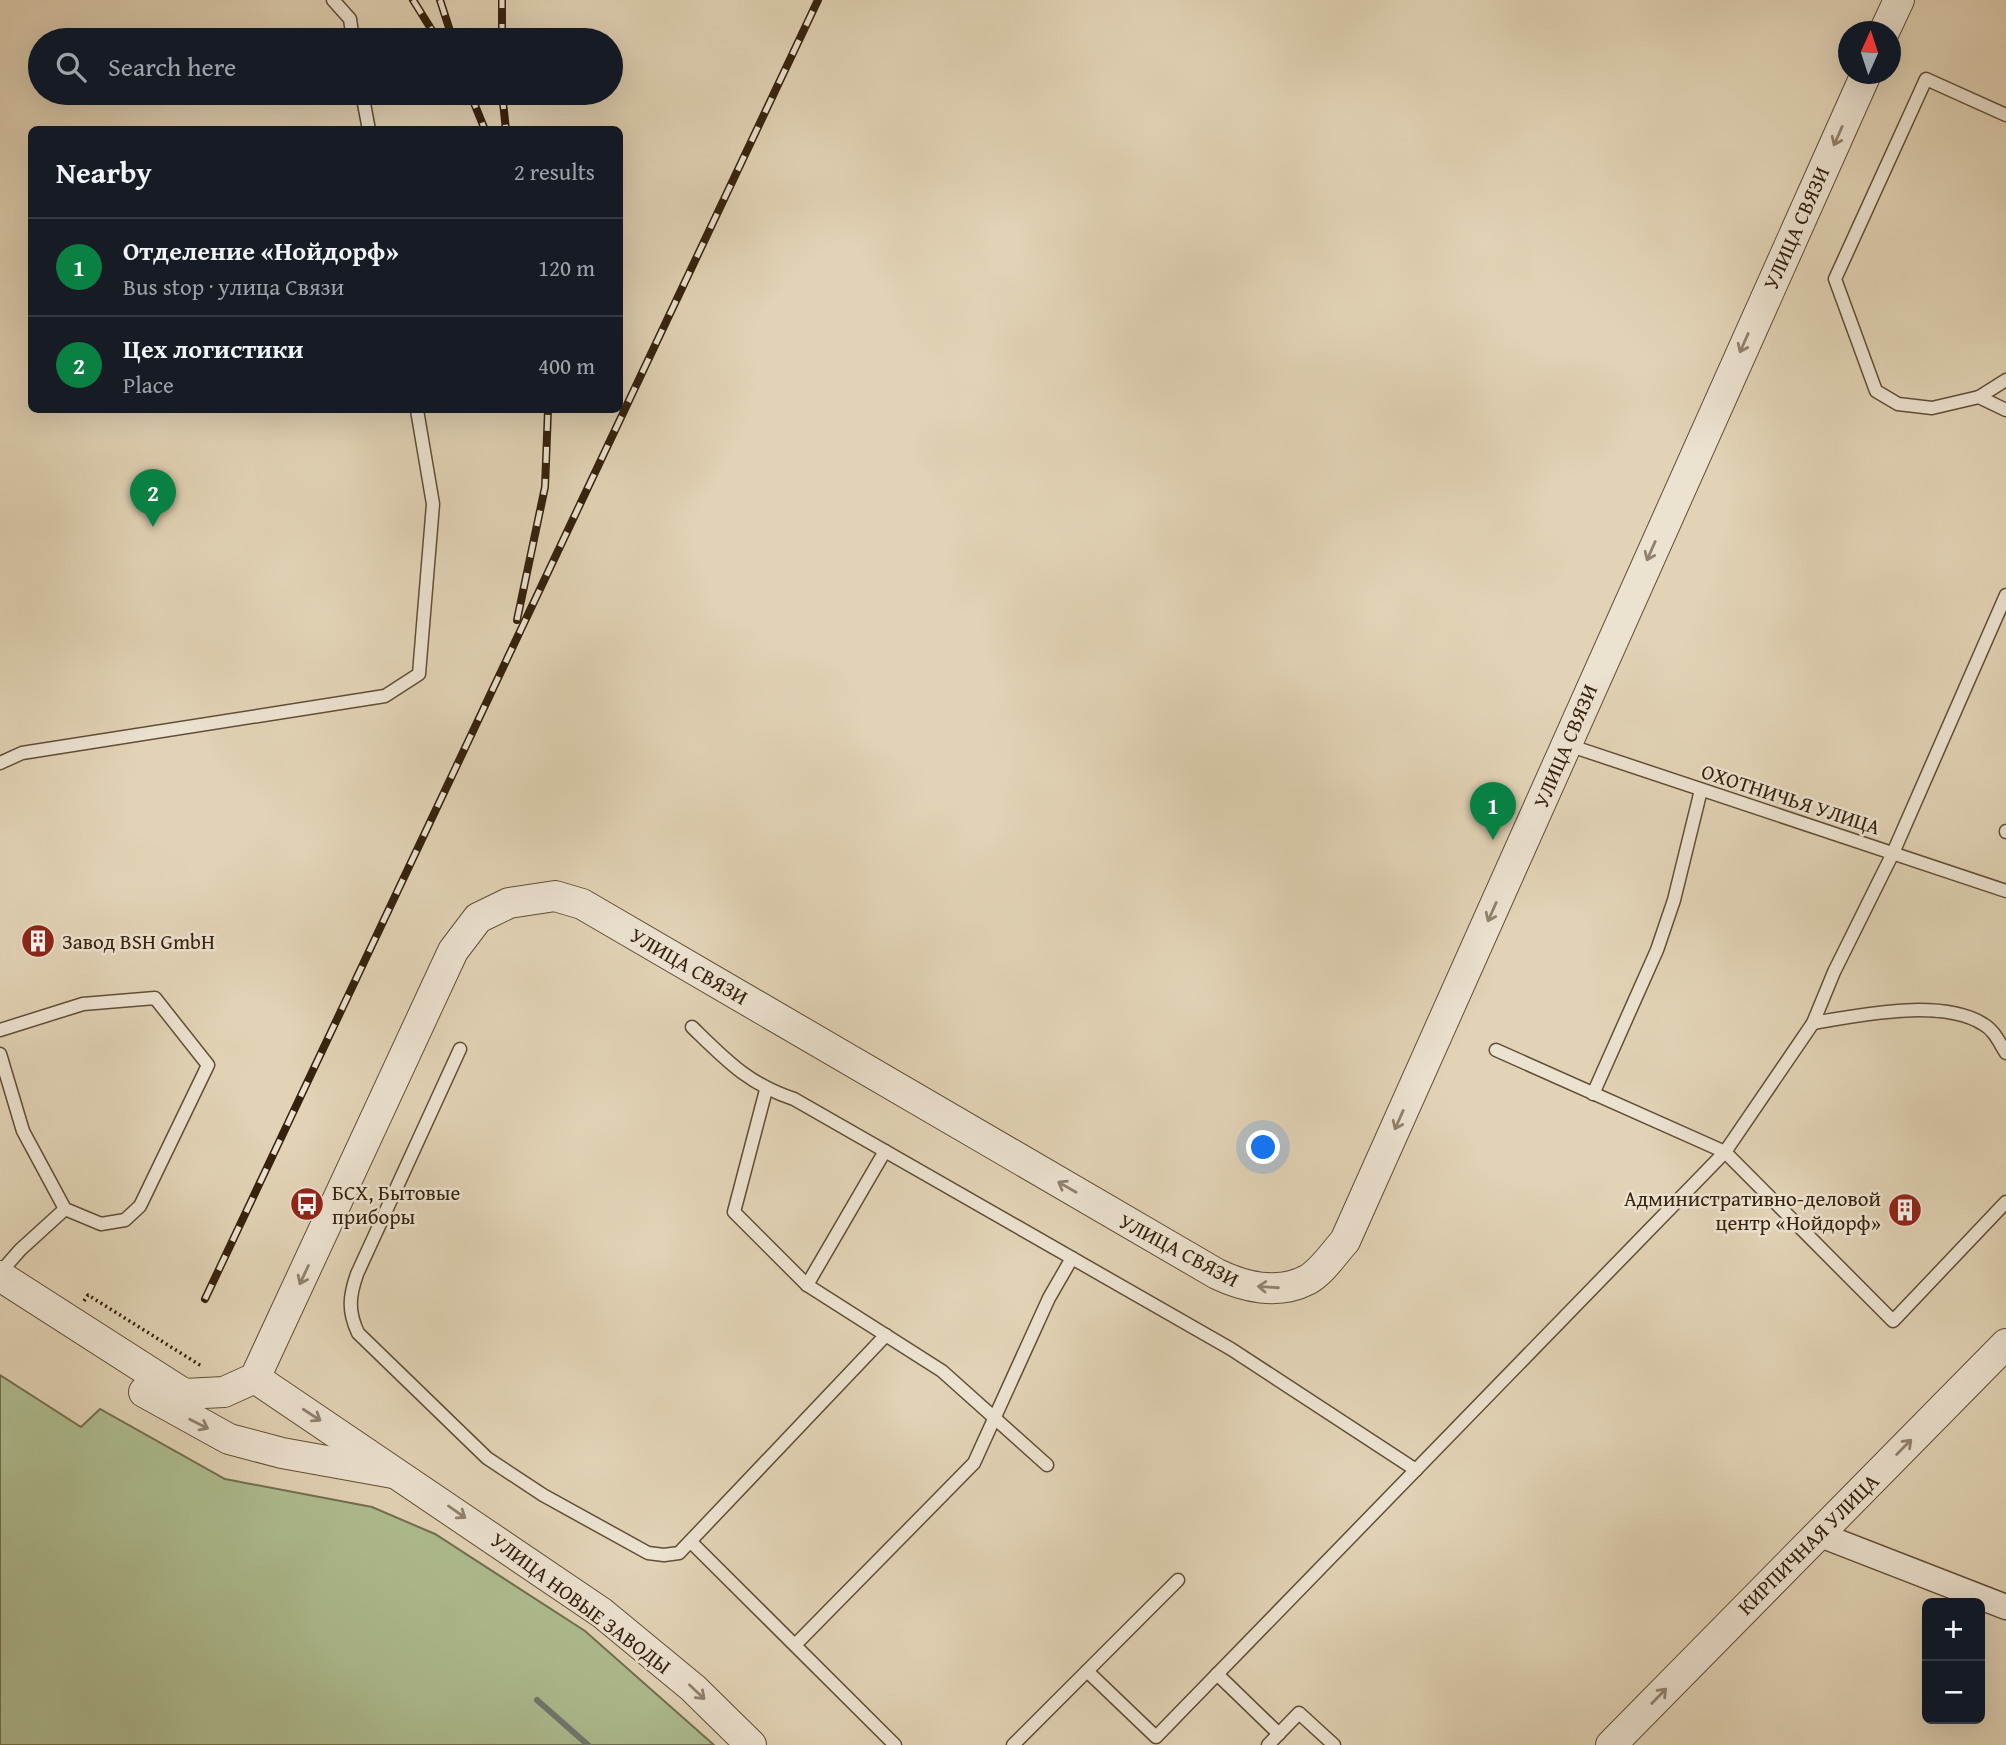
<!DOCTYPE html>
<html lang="en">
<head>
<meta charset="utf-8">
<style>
  body { margin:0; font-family:"Gentium Book Plus",serif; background:#20242c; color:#f1f3f6 }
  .controls { position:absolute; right:21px; bottom:21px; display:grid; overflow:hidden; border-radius:10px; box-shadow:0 7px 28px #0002 }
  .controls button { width:63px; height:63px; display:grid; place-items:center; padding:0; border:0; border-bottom:2px solid #363941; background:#171b24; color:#f1f3f6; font:35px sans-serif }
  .compass { position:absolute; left:1838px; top:21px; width:63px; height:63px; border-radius:50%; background:#171b24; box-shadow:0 7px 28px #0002; rotate:3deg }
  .you { position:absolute; left:1264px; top:1148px; width:24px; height:24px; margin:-18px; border:5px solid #fff; border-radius:50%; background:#1a73e8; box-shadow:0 0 0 10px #1a73e833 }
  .badge { display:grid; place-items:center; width:46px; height:46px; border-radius:50%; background:#0b8043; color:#fff; font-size:23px; font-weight:700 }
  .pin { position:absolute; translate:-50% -58px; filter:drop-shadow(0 2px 4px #0008) }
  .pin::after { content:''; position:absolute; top:37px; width:24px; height:21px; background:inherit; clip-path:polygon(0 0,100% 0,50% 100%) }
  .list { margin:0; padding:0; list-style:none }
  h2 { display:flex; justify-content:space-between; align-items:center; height:91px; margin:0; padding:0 28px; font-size:30px }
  h2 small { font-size:23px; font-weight:400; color:#9ea1a6 }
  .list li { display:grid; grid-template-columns:46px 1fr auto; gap:21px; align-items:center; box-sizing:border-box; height:98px; padding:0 28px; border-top:2px solid #363941 }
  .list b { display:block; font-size:26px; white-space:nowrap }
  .list p { margin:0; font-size:23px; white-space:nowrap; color:#9ea1a6 }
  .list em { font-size:23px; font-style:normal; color:#9ea1a6 }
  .icon { flex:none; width:38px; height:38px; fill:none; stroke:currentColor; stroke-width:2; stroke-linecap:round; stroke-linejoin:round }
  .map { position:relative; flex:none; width:2006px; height:1745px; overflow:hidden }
  .search { position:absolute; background:#171b24; box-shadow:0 7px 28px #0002; left:28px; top:28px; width:595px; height:77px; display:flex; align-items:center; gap:18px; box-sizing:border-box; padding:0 24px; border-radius:38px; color:#9ea1a6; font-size:26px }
  .panel { position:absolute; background:#171b24; box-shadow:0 7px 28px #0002; left:28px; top:126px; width:595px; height:287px; border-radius:10px }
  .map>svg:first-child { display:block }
  .green { fill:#aebe92; stroke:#72704f; stroke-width:2 }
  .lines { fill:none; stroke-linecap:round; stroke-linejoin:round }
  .stream { stroke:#707a73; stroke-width:6 }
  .service-casing { stroke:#604e36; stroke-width:15 }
  .minor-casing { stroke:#604e36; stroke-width:27 }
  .tertiary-casing { stroke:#604e36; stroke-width:32 }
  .path { stroke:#35210c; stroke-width:3.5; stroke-dasharray:2 3.5; stroke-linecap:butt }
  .service { stroke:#ece2d0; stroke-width:12 }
  .minor { stroke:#ece2d0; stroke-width:24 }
  .tertiary { stroke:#ece2d0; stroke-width:30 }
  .rail-casing { stroke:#35210c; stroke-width:8 }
  .rail { stroke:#ece2d0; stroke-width:5; stroke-dasharray:16; stroke-linecap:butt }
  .oneway { stroke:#90826e }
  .labels { text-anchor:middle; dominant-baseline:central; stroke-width:5; stroke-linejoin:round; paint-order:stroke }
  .street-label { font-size:21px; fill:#35210c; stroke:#ece2d0 }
  .poi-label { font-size:21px; fill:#35210c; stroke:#ece2d0; text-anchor:start }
</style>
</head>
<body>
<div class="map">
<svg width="2006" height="1745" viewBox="0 0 2006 1745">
  <rect width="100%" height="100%" fill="#e2d3b6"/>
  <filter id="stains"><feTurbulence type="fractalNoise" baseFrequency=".00286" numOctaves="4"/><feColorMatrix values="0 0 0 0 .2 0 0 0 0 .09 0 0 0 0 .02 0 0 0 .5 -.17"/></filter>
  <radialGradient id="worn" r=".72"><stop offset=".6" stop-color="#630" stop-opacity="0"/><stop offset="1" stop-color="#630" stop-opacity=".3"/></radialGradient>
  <polygon class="green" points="0,1375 81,1427 100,1409 225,1479 372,1507 435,1534 585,1631 714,1745 0,1745"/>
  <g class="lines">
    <polyline class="stream" points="537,1700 588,1745"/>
    <g class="service-casing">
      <g id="service">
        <polyline points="333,0 350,19 353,40"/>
        <polyline points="362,93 369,130"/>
        <polyline points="2006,115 1926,79 1835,279 1876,391 1898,404 1932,408 1979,397 2006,380"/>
        <polyline points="1979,397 2006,410"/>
        <polyline points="1568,745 2006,891"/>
        <polyline points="0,763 22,753 385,696 419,674 433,504 417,410"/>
        <polyline points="2006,832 2006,831"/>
        <path d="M1813 1023C1859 1015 1941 998 1983 1024 1994 1030 1999 1042 2006 1053"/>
        <path d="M692 1027C726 1060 748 1084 794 1099L1231 1349 1416 1470"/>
        <polyline points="0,1030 83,1004 155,998 208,1065 140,1206 125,1220 101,1224 65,1209 23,1131 0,1054"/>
        <path d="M460 1049 357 1274C349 1297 348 1311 358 1333L487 1458 543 1495 648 1553 664 1555 679 1553 886 1335"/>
        <polyline points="1496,1050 1725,1152 1893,1321 2006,1202"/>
        <polyline points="766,1090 734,1212 807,1285 942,1371 1047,1465"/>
        <polyline points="1593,1094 1657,950 1674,900 1701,790"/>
        <polyline points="0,1273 20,1250 65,1209"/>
        <polyline points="807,1285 885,1151"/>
        <polyline points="691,1542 895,1745"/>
        <polyline points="795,1645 974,1463 1049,1298 1072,1258"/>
        <polyline points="1087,1671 1156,1737 1725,1152 1813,1023 1834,972 1893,853 2006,595"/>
        <polyline points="1217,1674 1279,1734"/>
        <polyline points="1013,1745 1178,1580"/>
        <polyline points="1268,1745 1299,1713 1334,1745"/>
      </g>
    </g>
    <g class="minor-casing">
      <polyline id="minor" points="1818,1534 2006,1607"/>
    </g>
    <g class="tertiary-casing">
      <g id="tertiary">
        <polyline points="1884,32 1899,0"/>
        <path d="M0 1276 184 1394 224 1392 255 1378 453 951 478 918 509 903 555 896 582 904 1217 1274C1244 1287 1278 1295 1307 1280 1321 1273 1334 1253 1345 1241L1866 74"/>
        <polyline points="255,1378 602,1613 693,1688 751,1745"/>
        <polyline points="144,1392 229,1439 282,1453 393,1473"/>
        <polyline points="1611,1745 2006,1344"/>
      </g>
    </g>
    <polyline class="path" points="84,1301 88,1295 203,1367"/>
    <use href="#service" class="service"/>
    <use href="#minor" class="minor"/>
    <use href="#tertiary" class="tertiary"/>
    <g class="rail-casing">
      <g id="rail">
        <polyline points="413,0 438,40"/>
        <polyline points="440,0 453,40"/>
        <polyline points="502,40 502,0"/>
        <polyline points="470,93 485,130"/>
        <polyline points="502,93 506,130"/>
        <polyline points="517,620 545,487 548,410"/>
        <polyline points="205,1299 818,0"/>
      </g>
    </g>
    <use href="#rail" class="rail"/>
  </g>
  <defs><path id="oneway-shaft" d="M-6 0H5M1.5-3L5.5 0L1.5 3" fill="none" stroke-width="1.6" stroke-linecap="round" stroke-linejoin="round" transform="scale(1.75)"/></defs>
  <g class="oneway">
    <use href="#oneway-shaft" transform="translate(1838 136) rotate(114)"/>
    <use href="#oneway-shaft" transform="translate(1744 343) rotate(114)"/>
    <use href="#oneway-shaft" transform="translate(1651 551) rotate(114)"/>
    <use href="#oneway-shaft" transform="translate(1492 912) rotate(114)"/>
    <use href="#oneway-shaft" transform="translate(1399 1120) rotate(114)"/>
    <use href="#oneway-shaft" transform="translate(1067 1187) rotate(-150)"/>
    <use href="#oneway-shaft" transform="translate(304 1275) rotate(115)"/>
    <use href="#oneway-shaft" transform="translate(1268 1287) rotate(-176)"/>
    <use href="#oneway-shaft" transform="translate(312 1415) rotate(33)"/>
    <use href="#oneway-shaft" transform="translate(199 1424) rotate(27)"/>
    <use href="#oneway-shaft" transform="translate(1904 1447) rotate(-45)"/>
    <use href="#oneway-shaft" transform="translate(457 1512) rotate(35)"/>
    <use href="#oneway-shaft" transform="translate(697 1692) rotate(43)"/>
    <use href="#oneway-shaft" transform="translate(1659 1696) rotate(-46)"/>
  </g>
  <defs>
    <g id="building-disc" transform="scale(1.75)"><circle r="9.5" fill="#8f2418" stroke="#ece2d0"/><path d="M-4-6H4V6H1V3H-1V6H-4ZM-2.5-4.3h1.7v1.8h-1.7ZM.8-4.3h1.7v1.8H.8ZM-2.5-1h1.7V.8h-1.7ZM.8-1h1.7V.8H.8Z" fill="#fff"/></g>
    <g id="bus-disc" transform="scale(1.75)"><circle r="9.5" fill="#8f2418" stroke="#ece2d0"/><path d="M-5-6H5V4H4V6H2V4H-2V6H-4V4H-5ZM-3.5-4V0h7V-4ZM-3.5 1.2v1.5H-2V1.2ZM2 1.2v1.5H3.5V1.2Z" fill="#fff"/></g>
  </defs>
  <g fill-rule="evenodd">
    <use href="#building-disc" x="38" y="941"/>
    <use href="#bus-disc" x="307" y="1204"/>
    <use href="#building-disc" x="1905" y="1210"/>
  </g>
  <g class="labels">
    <g class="street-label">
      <text transform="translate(1796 228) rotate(-66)">УЛИЦА СВЯЗИ</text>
      <text transform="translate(1565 746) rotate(-67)">УЛИЦА СВЯЗИ</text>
      <text transform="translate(1791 799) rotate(18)">ОХОТНИЧЬЯ УЛИЦА</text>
      <text transform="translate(689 966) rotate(30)">УЛИЦА СВЯЗИ</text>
      <text transform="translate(1179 1250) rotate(28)">УЛИЦА СВЯЗИ</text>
      <text transform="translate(1808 1544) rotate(-45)">КИРПИЧНАЯ УЛИЦА</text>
      <text transform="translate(581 1603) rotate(37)">УЛИЦА НОВЫЕ ЗАВОДЫ</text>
    </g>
    <g class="poi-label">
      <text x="62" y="941">Завод BSH GmbH</text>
      <text x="332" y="1192">БСХ, Бытовые<tspan x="332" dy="24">приборы</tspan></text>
      <text x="1881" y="1198" text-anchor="end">Административно-деловой<tspan x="1881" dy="24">центр «Нойдорф»</tspan></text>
    </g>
  </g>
  <rect width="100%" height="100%" filter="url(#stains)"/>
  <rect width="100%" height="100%" fill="url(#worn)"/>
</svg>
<div class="controls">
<button>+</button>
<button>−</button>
</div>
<svg class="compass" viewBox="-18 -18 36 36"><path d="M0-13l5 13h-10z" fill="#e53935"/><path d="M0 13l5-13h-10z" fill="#9ea1a6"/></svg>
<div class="you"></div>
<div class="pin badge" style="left:1493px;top:840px">1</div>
<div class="pin badge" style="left:153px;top:527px">2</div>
<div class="search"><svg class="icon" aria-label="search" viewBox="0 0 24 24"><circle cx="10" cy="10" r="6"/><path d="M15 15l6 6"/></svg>Search here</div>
<section class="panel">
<h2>Nearby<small>2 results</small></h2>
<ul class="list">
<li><span class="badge">1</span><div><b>Отделение «Нойдорф»</b><p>Bus stop · улица Связи</p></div><em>120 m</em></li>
<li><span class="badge">2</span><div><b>Цех логистики</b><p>Place</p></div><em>400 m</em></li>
</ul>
</section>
</div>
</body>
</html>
